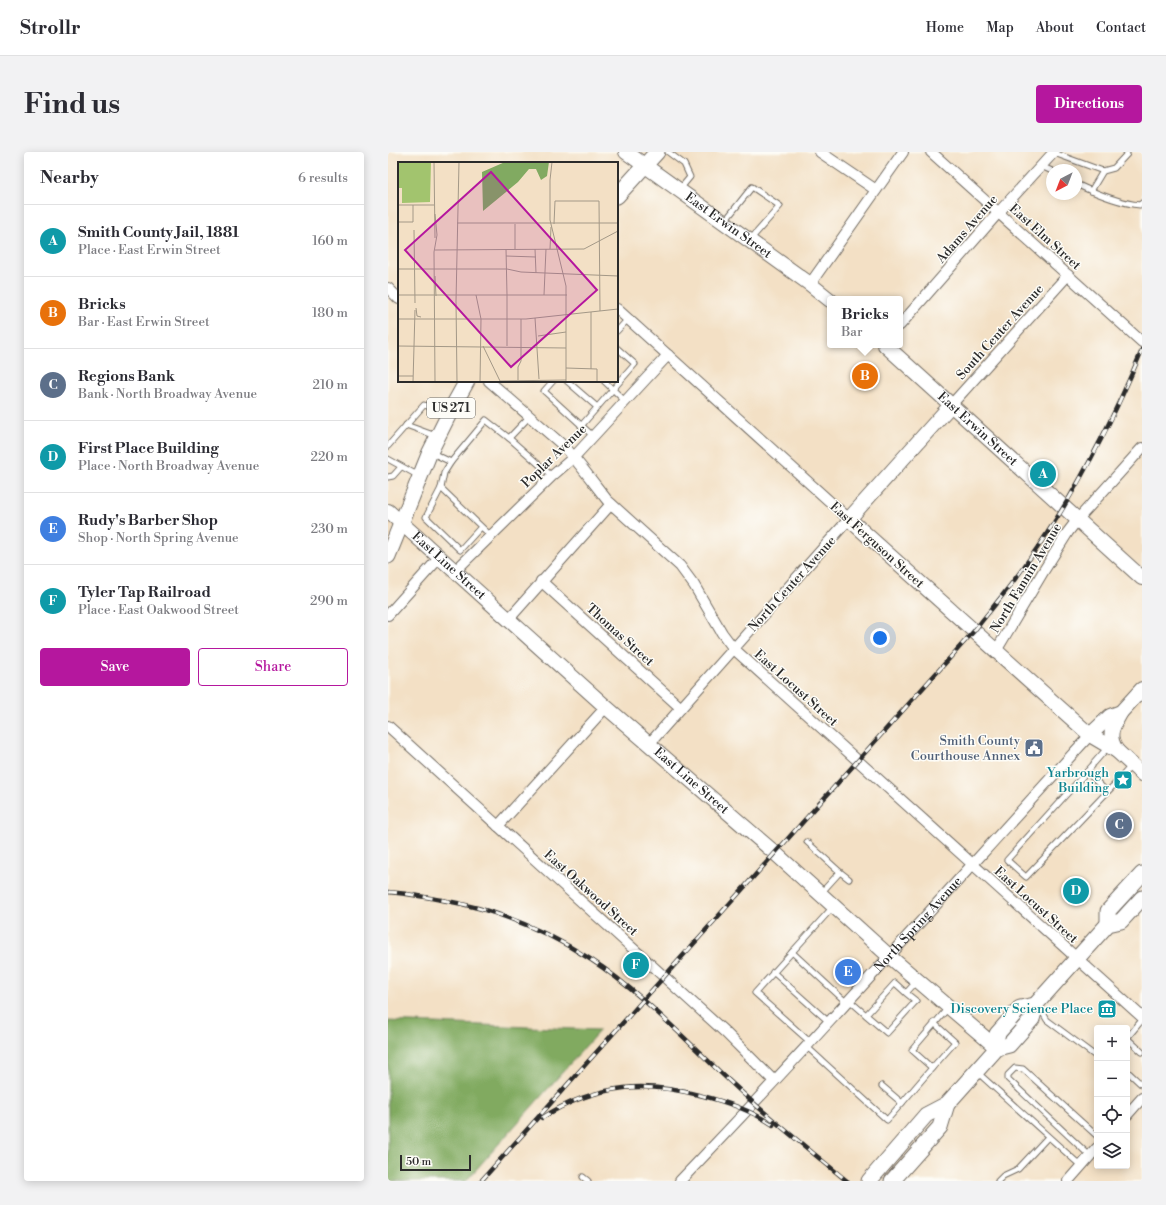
<!DOCTYPE html>
<html lang="en">
<head>
<meta charset="utf-8">
<style>
  body { margin:0; font-family:"Libre Bodoni",serif; background:#f2f2f3; color:#2b2b33 }
  .controls { position:absolute; right:12px; bottom:12px; display:grid; overflow:hidden; border-radius:4px; box-shadow:0 2px 10px #0003 }
  .controls button { width:36px; height:36px; display:grid; place-items:center; padding:0; border:0; border-bottom:1px solid #e1e1e2; background:#fff; color:#2b2b33; font:20px sans-serif }
  .compass { position:absolute; left:658px; top:12px; width:36px; height:36px; border-radius:50%; background:#fff; box-shadow:0 2px 10px #0003; rotate:222deg }
  .scale { position:absolute; left:12px; bottom:10px; width:71px; box-sizing:border-box; padding-left:4px; border:2px solid #2b2b2b; border-top:0; font-size:11px; line-height:14px; white-space:nowrap; color:#2b2b2b; -webkit-text-stroke:3px #fdfcf7; paint-order:stroke }
  .you { position:absolute; left:492px; top:486px; width:14px; height:14px; margin:-10px; border:3px solid #fff; border-radius:50%; background:#1a73e8; box-shadow:0 0 0 6px #1a73e833 }
  .badge { display:grid; place-items:center; width:26px; height:26px; border-radius:50%; background:#b5179e; color:#fff; font-size:13px; font-weight:700 }
  .pin { position:absolute; translate:-50% -50%; border:2px solid #fff; box-shadow:0 1px 4px #0006 }
  .popup { position:absolute; left:439px; top:144px; width:76px; height:52px; box-sizing:border-box; display:grid; place-content:center; border-radius:4px; background:#fff; filter:drop-shadow(0 1px 3px #0005); font-size:13px; white-space:nowrap; color:#7c7c81 }
  .popup b { font-size:15px; color:#2b2b33 }
  .popup::after { content:''; position:absolute; left:50%; top:100%; margin-left:-8px; border:8px solid transparent; border-top-color:#fff }
  .list { margin:0; padding:0; list-style:none }
  h2 { display:flex; justify-content:space-between; align-items:center; height:52px; margin:0; padding:0 16px; font-size:17px }
  h2 small { font-size:13px; font-weight:400; color:#7c7c81 }
  .list li { display:grid; grid-template-columns:26px 1fr auto; gap:12px; align-items:center; box-sizing:border-box; height:72px; padding:0 16px; border-top:1px solid #e1e1e2 }
  .list b { display:block; font-size:15px; white-space:nowrap }
  .list p { margin:0; font-size:13px; white-space:nowrap; color:#7c7c81 }
  .list em { font-size:13px; font-style:normal; color:#7c7c81 }
  .actions { display:flex; gap:8px; padding:12px 16px }
  .actions a { flex:1; padding:9px 0; border:1px solid #b5179e; border-radius:4px; text-align:center; font-size:14px; color:#b5179e }
  .actions .main { background:#b5179e; color:#fff }
  .icon { flex:none; width:22px; height:22px; fill:none; stroke:currentColor; stroke-width:2; stroke-linecap:round; stroke-linejoin:round }
  .map { position:relative; flex:none; width:754px; height:1029px; overflow:hidden; border-radius:4px }
  header { display:flex; align-items:center; gap:24px; box-sizing:border-box; height:56px; padding:0 20px; background:#fff; border-bottom:1px solid #e1e1e2 }
  header strong { font-size:19px }
  nav { display:flex; gap:22px; margin-inline-start:auto; font-size:14px }
  .intro { display:flex; align-items:center; justify-content:space-between; box-sizing:border-box; height:96px; padding:0 24px }
  h1 { margin:0; font-size:28px }
  .button { padding:10px 18px; border-radius:4px; background:#b5179e; color:#fff; font-size:14px; font-weight:700 }
  main { display:flex; gap:24px; padding:0 24px }
  aside { flex:1; background:#fff; border-radius:4px; box-shadow:0 2px 10px #0003 }
  .map>svg:first-child { display:block }
  .forest { fill:#81aa61; stroke:#566a46 }
  .lines { fill:none; stroke-linecap:round; stroke-linejoin:round }
  .lane-casing { stroke:#716a61; stroke-width:7 }
  .street-casing { stroke:#716a61; stroke-width:12 }
  .secondary-casing { stroke:#716a61; stroke-width:16 }
  .primary-casing { stroke:#716a61; stroke-width:17 }
  .lane { stroke:#fff; stroke-width:5 }
  .street { stroke:#fff; stroke-width:10 }
  .secondary { stroke:#fff; stroke-width:14 }
  .primary { stroke:#fff; stroke-width:15 }
  .rail-casing { stroke:#2b2b2b; stroke-width:4.5 }
  .rail { stroke:#fdfcf7; stroke-width:3; stroke-dasharray:9; stroke-linecap:butt }
  .labels { text-anchor:middle; dominant-baseline:central; stroke-width:3; stroke-linejoin:round; paint-order:stroke }
  .shield { fill:#fdfcf7; stroke:#6a6a68; stroke-width:1 }
  .shield-label { font-size:12px; font-weight:bold; fill:#2b2b2b }
  .street-label { font-size:13px; fill:#2b2b2b; stroke:#fdfcf7 }
  .service-label { font-size:13px; fill:#4e5e75; stroke:#fdfcf7; text-anchor:end }
  .culture-label { font-size:13px; fill:#0d838f; stroke:#fdfcf7; text-anchor:end }
  .inset-road { fill:none; stroke:#a39887; stroke-width:1 }
  .view { fill:#b5179e; fill-opacity:0.15; stroke:#b5179e; stroke-width:2 }
  .inset-edge { fill:none; stroke:#2b2b2b; stroke-width:2 }
</style>
</head>
<body>
<header>
<strong>Strollr</strong>
<nav><a>Home</a><a>Map</a><a>About</a><a>Contact</a></nav>
</header>
<div class="intro"><h1>Find us</h1><a class="button">Directions</a></div>
<main>
<aside>
<h2>Nearby<small>6 results</small></h2>
<ul class="list">
<li><span class="badge" style="background:#0f9aa8">A</span><div><b>Smith County Jail, 1881</b><p>Place · East Erwin Street</p></div><em>160 m</em></li>
<li><span class="badge" style="background:#e8710a">B</span><div><b>Bricks</b><p>Bar · East Erwin Street</p></div><em>180 m</em></li>
<li><span class="badge" style="background:#5c6f8a">C</span><div><b>Regions Bank</b><p>Bank · North Broadway Avenue</p></div><em>210 m</em></li>
<li><span class="badge" style="background:#0f9aa8">D</span><div><b>First Place Building</b><p>Place · North Broadway Avenue</p></div><em>220 m</em></li>
<li><span class="badge" style="background:#3f7fe0">E</span><div><b>Rudy's Barber Shop</b><p>Shop · North Spring Avenue</p></div><em>230 m</em></li>
<li><span class="badge" style="background:#0f9aa8">F</span><div><b>Tyler Tap Railroad</b><p>Place · East Oakwood Street</p></div><em>290 m</em></li>
</ul>
<div class="actions"><a class="main">Save</a><a>Share</a></div>
</aside>
<div class="map">
<svg width="754" height="1029" viewBox="0 0 754 1029">
  <rect width="100%" height="100%" fill="#fdfcf7"/>
  <filter id="ink" filterUnits="userSpaceOnUse"><feTurbulence type="fractalNoise" baseFrequency=".025" numOctaves="2"/><feDisplacementMap in="SourceGraphic" scale="8" xChannelSelector="R" yChannelSelector="G"/><feConvolveMatrix kernelMatrix="1 2 1 2 8 2 1 2 1" color-interpolation-filters="sRGB"/></filter>
  <filter id="wash" filterUnits="userSpaceOnUse"><feTurbulence type="fractalNoise" baseFrequency=".012" numOctaves="4" result="noise"/><feDisplacementMap in="SourceGraphic" scale="16" xChannelSelector="R" yChannelSelector="G"/><feGaussianBlur stdDeviation="0.9" result="paint"/><feColorMatrix in="noise" values="0 0 0 0 0 0 0 0 0 0 0 0 0 0 0 0 0 1.4 0 .05"/><feComposite in="paint" operator="in"/></filter>
  <g filter="url(#wash)">
    <rect width="100%" height="100%" fill="#f3e0c5"/>
    <polygon class="forest" points="0,869 212,878 78,1029 0,1029"/>
  </g>
  <g filter="url(#ink)">
    <g class="lines">
      <g class="lane-casing">
        <g id="lane">
          <polyline points="280,0 296,12 302,25 292,37"/>
          <polyline points="666,1 715,19 703,39"/>
          <polyline points="653,14 664,19"/>
          <polyline points="715,19 726,16 739,2"/>
          <path d="M688 32C707 41 730 51 752 53L754 51"/>
          <polyline points="337,69 364,35 392,54 362,88"/>
          <polyline points="229,179 240,167"/>
          <polyline points="165,229 156,239 205,284"/>
          <polyline points="179,229 209,255"/>
          <polyline points="216,229 237,249"/>
          <polyline points="18,273 48,284"/>
          <polyline points="193,274 247,212 229,196"/>
          <polyline points="121,286 142,264"/>
          <polyline points="0,294 36,253 60,261"/>
          <polyline points="44,301 63,310"/>
          <polyline points="0,307 31,324"/>
          <polyline points="0,325 5,324 13,315"/>
          <polyline points="53,336 56,321 63,310 98,268 121,286 164,324"/>
          <polyline points="93,375 72,398 38,365 53,336 103,384"/>
          <polyline points="706,611 720,595"/>
          <polyline points="704,614 619,708 638,725 724,635"/>
          <polyline points="699,620 719,640"/>
          <polyline points="726,633 743,614"/>
          <polyline points="419,690 452,720 433,741"/>
          <polyline points="452,720 461,727"/>
          <polyline points="404,800 459,851"/>
          <polyline points="385,820 441,870"/>
          <polyline points="518,841 507,831 478,863 499,881 528,849 518,841 529,829"/>
          <polyline points="461,848 478,863"/>
          <polyline points="651,854 659,868 706,903 709,903"/>
          <polyline points="546,871 567,890 544,916 524,898 560,856"/>
          <polyline points="739,886 754,868"/>
          <polyline points="739,886 754,900"/>
          <polyline points="422,890 367,841 445,755"/>
          <polyline points="418,894 499,968 514,951"/>
          <polyline points="739,919 754,933"/>
          <polyline points="589,920 693,1014"/>
          <polyline points="494,934 514,951 544,916"/>
          <polyline points="702,1004 620,927 620,923 627,916 635,917 709,984"/>
          <polyline points="195,1025 200,1029"/>
          <polyline points="610,1029 615,1024 630,1017 660,985"/>
        </g>
      </g>
      <g class="street-casing">
        <g id="street">
          <polyline points="432,0 488,38"/>
          <polyline points="543,0 754,190"/>
          <polyline points="422,132 515,0"/>
          <polyline points="0,136 11,147"/>
          <polyline points="229,157 461,367 261,592"/>
          <polyline points="512,173 610,61 666,0"/>
          <polyline points="101,229 178,296 195,317 219,348 292,414 306,433 334,481 346,497 754,865"/>
          <polyline points="563,253 680,123"/>
          <polyline points="67,419 164,324 186,305 280,203"/>
          <polyline points="153,429 293,556"/>
          <polyline points="0,463 52,405"/>
          <polyline points="120,468 223,352"/>
          <polyline points="608,499 655,420 680,380 690,367 754,296"/>
          <polyline points="0,574 338,881 386,929"/>
          <polyline points="110,674 218,555"/>
          <polyline points="739,963 754,946"/>
          <path id="s1" d="M292 1029C432 883 566 732 702 583"/>
          <polyline points="680,1029 709,996"/>
        </g>
      </g>
      <g class="secondary-casing">
        <g id="secondary">
          <path id="s2" d="M238 0 422 132 442 148"/>
          <path id="s3" d="M497 193 754 426"/>
          <polyline points="563,253 461,367 702,583 729,599 754,622"/>
          <path id="s4" d="M0 359 218 555 387 701 501 804 609 896"/>
          <polyline points="702,583 722,564 733,560 754,537"/>
          <path d="M729 599C718 584 725 574 733 560"/>
        </g>
      </g>
      <g class="primary-casing">
        <g id="primary">
          <polyline points="229,44 269,0"/>
          <polyline points="0,404 42,300 65,254 79,229"/>
          <polyline points="720,772 720,759 754,722"/>
          <polyline points="609,896 609,882 632,856 647,853"/>
          <polyline points="481,1029 538,963 559,952 609,896 621,893 644,867 649,851 720,772 733,769 754,746"/>
          <polyline points="504,1029 552,975 559,952"/>
        </g>
      </g>
      <use href="#lane" class="lane"/>
      <use href="#street" class="street"/>
      <use href="#secondary" class="secondary"/>
      <use href="#primary" class="primary"/>
      <g class="rail-casing">
        <g id="rail">
          <path d="M0 740C18 741 36 745 54 748 107 757 157 778 202 807 255 841 302 893 348 935 383 968 422 998 459 1029"/>
          <path d="M154 966C178 950 208 939 236 936 279 931 350 949 385 973"/>
          <path d="M93 1029 586 479C604 456 623 434 640 409 687 344 723 272 754 198"/>
        </g>
      </g>
      <use href="#rail" class="rail"/>
    </g>
  </g>
  <defs>
    <g id="civic-square" transform="scale(1)"><rect x="-9" y="-9" width="18" height="18" rx="4" fill="#5c6f8a" stroke="#fdfcf7"/><path d="M-.6-6.5H3V-4.5H.6V-3L4-1V1h2V6H-6V1h2V-1L-.6-3ZM-1.2 2.5V6h2.4V2.5Z" fill="#fff"/></g>
    <g id="sight-square" transform="scale(1)"><rect x="-9" y="-9" width="18" height="18" rx="4" fill="#0f9aa8" stroke="#fdfcf7"/><path d="M0-6L1.8-2.2L6-1.7L2.9 1.2L3.7 5.4L0 3.3L-3.7 5.4L-2.9 1.2L-6-1.7L-1.8-2.2Z" fill="#fff"/></g>
    <g id="museum-square" transform="scale(1)"><rect x="-9" y="-9" width="18" height="18" rx="4" fill="#0f9aa8" stroke="#fdfcf7"/><path d="M0-6L6-3V-2H-6V-3ZM-5-1h2V3h-2ZM-1-1h2V3h-2ZM3-1h2V3H3ZM-6 4H6V6H-6Z" fill="#fff"/></g>
  </defs>
  <g fill-rule="evenodd">
    <use href="#civic-square" x="646" y="596"/>
    <use href="#sight-square" x="735" y="628"/>
    <use href="#museum-square" x="719" y="857"/>
  </g>
  <g class="labels">
    <rect class="shield" x="39" y="246" width="48" height="20" rx="3"/>
    <g class="shield-label">
      <text x="63" y="256">US 271</text>
    </g>
    <g class="street-label">
      <text stroke="none"><textPath href="#s2" startOffset="126">East Erwin Street</textPath></text>
      <text transform="translate(579 77) rotate(-49)">Adams Avenue</text>
      <text transform="translate(657 85) rotate(42)">East Elm Street</text>
      <text transform="translate(612 180) rotate(-48)">South Center Avenue</text>
      <text stroke="none"><textPath href="#s3" startOffset="125">East Erwin Street</textPath></text>
      <text transform="translate(166 304) rotate(-44)">Poplar Avenue</text>
      <text transform="translate(489 393) rotate(42)">East Ferguson Street</text>
      <text stroke="none"><textPath href="#s4" startOffset="82">East Line Street</textPath></text>
      <text transform="translate(638 426) rotate(-59)">North Fannin Avenue</text>
      <text transform="translate(404 432) rotate(-48)">North Center Avenue</text>
      <text transform="translate(232 483) rotate(42)">Thomas Street</text>
      <text transform="translate(408 536) rotate(42)">East Locust Street</text>
      <text stroke="none"><textPath href="#s4" startOffset="406">East Line Street</textPath></text>
      <text transform="translate(203 741) rotate(42)">East Oakwood Street</text>
      <text transform="translate(648 753) rotate(42)">East Locust Street</text>
      <text stroke="none"><textPath href="#s1" startOffset="350">North Spring Avenue</textPath></text>
    </g>
    <g class="service-label">
      <text x="632" y="589">Smith County<tspan x="632" dy="15">Courthouse Annex</tspan></text>
    </g>
    <g class="culture-label">
      <text x="721" y="621">Yarbrough<tspan x="721" dy="15">Building</tspan></text>
      <text x="705" y="857">Discovery Science Place</text>
    </g>
  </g>
  <g transform="translate(10 10)">
    <rect width="220" height="220" fill="#f3e0c5"/>
    <path d="M0 0H33L32 40 4 41V26H0Z" fill="#a2c46e"/>
    <path d="M107 0H151L149 14 143 18 138 7H131L120 20 85 49 84 10Z" fill="#81aa61"/>
    <path class="inset-road" d="M36 0 37 76M154 0 152 18V58L168 124V220M0 43H36M37 52 39 73 36 90 37 220M0 60H15V43M59 61H220M156 62 157 39H201L202 149M16 68 17 141M108 87 109 133H169M117 87V62M137 87 138 111M152 87 153 65M37 88 186 87 220 69M108 94 138 95M0 107H109L123 110 220 114M37 114 38 134M0 133H109V157M78 133 83 157 82 220M146 133 148 87M18 146 19 154 23 155M193 150V207M137 156 141 217M0 157H128L220 147M109 157V184M140 174 168 170M0 184 168 186M85 184 102 219M168 206 199 207V220M0 214H15M120 218V205L123 199V157M102 219 168 218M15 220 17 148M59 220 58 139 61 0"/>
    <path class="view" d="M93 10 199 128 113 205 7 88Z"/>
    <rect width="220" height="220" class="inset-edge"/>
  </g>
</svg>
<div class="controls">
<button>+</button>
<button>−</button>
<button><svg class="icon" aria-label="locate" viewBox="0 0 24 24"><circle cx="12" cy="12" r="6"/><path d="M12 2v4M12 18v4M2 12h4M18 12h4"/></svg></button>
<button><svg class="icon" aria-label="layers" viewBox="0 0 24 24"><path d="M12 4l9 5-9 5-9-5zM3 14l9 5 9-5"/></svg></button>
</div>
<svg class="compass" viewBox="-18 -18 36 36"><path d="M0-13l5 13h-10z" fill="#e53935"/><path d="M0 13l5-13h-10z" fill="#7c7c81"/></svg>
<div class="scale">50 m</div>
<div class="you"></div>
<div class="pin badge" style="left:655px;top:322px;background:#0f9aa8">A</div>
<div class="pin badge" style="left:477px;top:224px;background:#e8710a">B</div>
<div class="popup"><b>Bricks</b>Bar</div>
<div class="pin badge" style="left:731px;top:673px;background:#5c6f8a">C</div>
<div class="pin badge" style="left:688px;top:739px;background:#0f9aa8">D</div>
<div class="pin badge" style="left:460px;top:820px;background:#3f7fe0">E</div>
<div class="pin badge" style="left:248px;top:813px;background:#0f9aa8">F</div>
</div>
</main>
</body>
</html>
